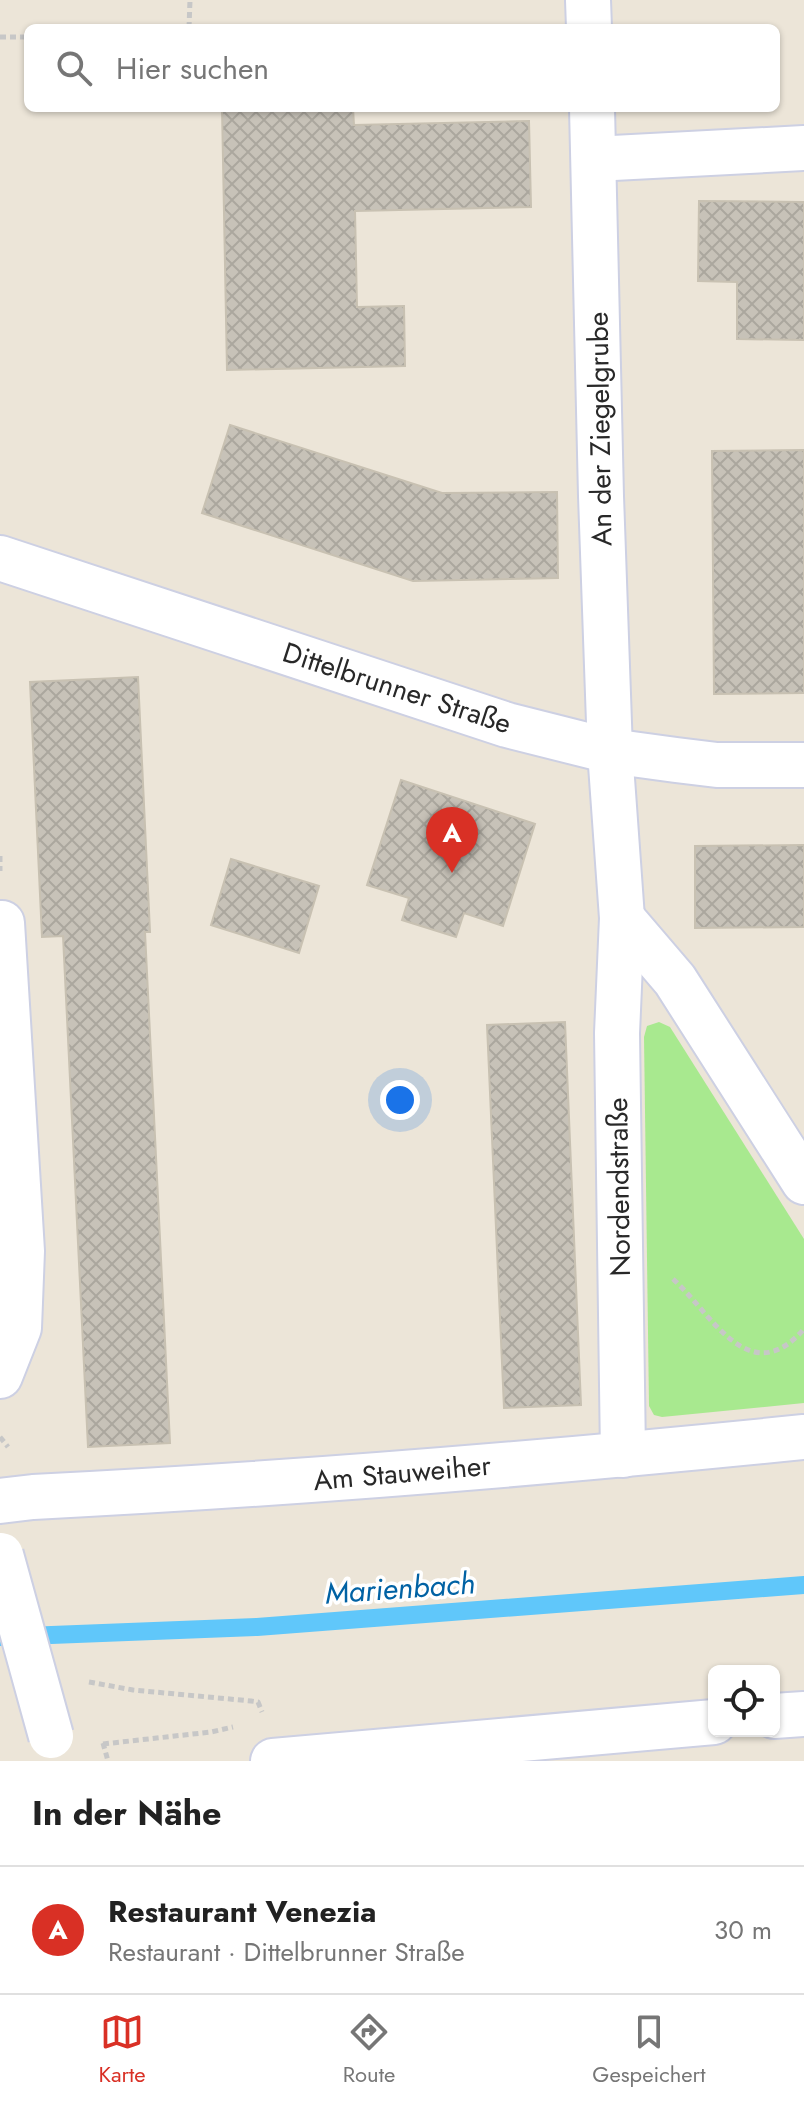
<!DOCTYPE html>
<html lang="de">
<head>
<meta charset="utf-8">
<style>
  body { margin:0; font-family:Jost,sans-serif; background:#f6f6f6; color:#222 }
  .controls { position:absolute; right:24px; bottom:24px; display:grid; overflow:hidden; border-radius:12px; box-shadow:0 2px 6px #0004 }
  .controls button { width:72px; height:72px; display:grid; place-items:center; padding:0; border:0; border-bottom:2px solid #e0e0e0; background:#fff; color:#222; font:40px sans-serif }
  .you { position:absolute; left:400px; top:1100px; width:28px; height:28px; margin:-20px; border:6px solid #fff; border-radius:50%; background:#1a73e8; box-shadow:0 0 0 12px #1a73e833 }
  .badge { display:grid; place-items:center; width:52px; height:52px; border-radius:50%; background:#d93025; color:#fff; font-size:26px; font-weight:700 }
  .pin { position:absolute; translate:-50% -66px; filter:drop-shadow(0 2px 4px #0008) }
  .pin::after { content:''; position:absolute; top:42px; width:28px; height:24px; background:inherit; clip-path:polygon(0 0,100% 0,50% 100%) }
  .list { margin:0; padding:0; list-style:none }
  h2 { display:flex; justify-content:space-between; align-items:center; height:104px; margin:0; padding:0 32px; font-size:34px }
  h2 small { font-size:26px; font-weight:400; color:#767676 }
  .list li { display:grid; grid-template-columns:52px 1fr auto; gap:24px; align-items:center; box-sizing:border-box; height:128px; padding:0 32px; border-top:2px solid #e0e0e0 }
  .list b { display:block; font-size:30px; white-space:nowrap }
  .list p { margin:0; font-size:26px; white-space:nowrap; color:#767676 }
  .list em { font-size:26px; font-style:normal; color:#767676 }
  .icon { flex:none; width:44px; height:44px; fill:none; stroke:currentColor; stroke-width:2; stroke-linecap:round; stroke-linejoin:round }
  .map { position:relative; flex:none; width:804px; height:1761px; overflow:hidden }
  .search { position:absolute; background:#fff; box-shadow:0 2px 6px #0004; left:24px; right:24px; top:24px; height:88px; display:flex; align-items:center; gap:20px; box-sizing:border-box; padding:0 28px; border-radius:12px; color:#767676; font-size:30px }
  .sheet { height:232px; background:#fff }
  nav { display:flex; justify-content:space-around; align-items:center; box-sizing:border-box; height:112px; border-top:2px solid #e0e0e0; background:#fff; font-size:22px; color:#767676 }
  nav a { display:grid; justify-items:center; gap:4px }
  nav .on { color:#d93025 }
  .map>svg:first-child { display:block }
  .grass { fill:#a8e98f }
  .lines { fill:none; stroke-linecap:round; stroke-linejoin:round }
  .stream { stroke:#60c7fa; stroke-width:18 }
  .building { fill:url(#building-cross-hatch); stroke:#c8c1b2; stroke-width:2 }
  .minor-casing { stroke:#cdd0e3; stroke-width:48 }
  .tertiary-casing { stroke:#cdd0e3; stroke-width:48 }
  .path { stroke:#c7c7c7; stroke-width:5; stroke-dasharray:6 4; stroke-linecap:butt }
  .minor { stroke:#fff; stroke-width:44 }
  .tertiary { stroke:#fff; stroke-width:44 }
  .secondary-bridge-casing { stroke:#cdd0e3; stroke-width:48; stroke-linecap:butt }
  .secondary-bridge { stroke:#fff; stroke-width:44 }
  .labels { text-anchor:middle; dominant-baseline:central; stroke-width:7; stroke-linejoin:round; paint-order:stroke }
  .street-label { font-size:28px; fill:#282828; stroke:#fff }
  .water-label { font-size:30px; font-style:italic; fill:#0162a4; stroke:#fff }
</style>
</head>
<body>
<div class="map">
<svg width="804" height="1761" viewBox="0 0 804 1761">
  <defs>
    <pattern id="building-cross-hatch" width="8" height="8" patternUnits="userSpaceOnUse" patternTransform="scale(2)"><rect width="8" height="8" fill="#c7c2b8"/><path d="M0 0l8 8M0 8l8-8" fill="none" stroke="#aba79e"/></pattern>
  </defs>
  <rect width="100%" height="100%" fill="#ece5d8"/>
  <polygon class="grass" points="659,1022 670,1027 804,1239 804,1403 662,1417 654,1415 649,1406 644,1037 647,1026"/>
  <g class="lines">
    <polyline class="stream" points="0,1637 257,1627 804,1585"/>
  </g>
  <g class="building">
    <polygon points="222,108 353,108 354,125 529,121 531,207 355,211 357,307 404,306 405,366 227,370"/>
    <polygon points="699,201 804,202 804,340 737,339 737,282 698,281"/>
    <polygon points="230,425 442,493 557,492 558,578 413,581 202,513"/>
    <polygon points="804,450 804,693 714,694 712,451"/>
    <polygon points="138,677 150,932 145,932 170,1443 88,1447 63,936 42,937 30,682"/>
    <polygon points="401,780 535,824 503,926 464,913 456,937 402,920 409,898 367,885"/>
    <polygon points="804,845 804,927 695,928 695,846"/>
    <polygon points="231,859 319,886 299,953 211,925"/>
    <polygon points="565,1022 581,1405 504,1408 487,1025"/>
  </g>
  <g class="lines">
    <g class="minor-casing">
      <g id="minor">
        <polyline points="588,0 589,28"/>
        <polyline points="592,108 601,496 610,751 622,918 617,1033 623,1455"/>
        <polyline points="594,159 804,148"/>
        <polyline points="622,918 675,980 804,1182"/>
        <polyline points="0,1376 19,1328 22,1251 2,923"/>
        <path d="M0 1501 33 1497C291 1484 547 1463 804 1437"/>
        <polyline points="774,1716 804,1714"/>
        <polyline points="273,1761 714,1722"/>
      </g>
    </g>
    <g class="tertiary-casing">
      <polyline id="tertiary" points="0,558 507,725 610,751 676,760 717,765 804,765"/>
    </g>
    <g class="path">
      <polyline points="189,28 190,0"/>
      <polyline points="0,37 28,37"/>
      <polyline points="0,856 0,871"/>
      <path d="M673 1279C712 1314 749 1392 804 1329"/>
      <polyline points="0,1437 8,1447"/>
      <polyline points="89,1682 133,1690 251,1701 258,1702 262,1712"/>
      <polyline points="103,1743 108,1761"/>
      <polyline points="103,1744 211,1732 233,1727"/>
    </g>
    <use href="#minor" class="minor"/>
    <use href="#tertiary" class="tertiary"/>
    <g class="secondary-bridge-casing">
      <polyline id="secondary-bridge" points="1,1555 51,1736"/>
    </g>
    <use href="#secondary-bridge" class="secondary-bridge"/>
  </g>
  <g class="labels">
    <g class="street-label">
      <text transform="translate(600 429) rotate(-91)">An der Ziegelgrube</text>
      <text transform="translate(397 688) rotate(18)">Dittelbrunner Straße</text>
      <text transform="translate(619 1187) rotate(-91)">Nordendstraße</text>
      <text transform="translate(402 1473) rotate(-5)">Am Stauweiher</text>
    </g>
    <g class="water-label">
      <text transform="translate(400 1588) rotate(-4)">Marienbach</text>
    </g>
  </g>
</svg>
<div class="controls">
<button><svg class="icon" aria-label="locate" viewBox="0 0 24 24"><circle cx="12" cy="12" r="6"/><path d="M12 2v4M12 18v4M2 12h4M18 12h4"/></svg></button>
</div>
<div class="you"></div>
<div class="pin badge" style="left:452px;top:873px">A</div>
<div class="search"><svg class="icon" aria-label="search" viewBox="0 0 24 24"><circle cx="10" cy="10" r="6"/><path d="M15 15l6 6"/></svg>Hier suchen</div>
</div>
<section class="sheet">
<h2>In der Nähe<small></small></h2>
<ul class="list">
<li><span class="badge">A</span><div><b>Restaurant Venezia</b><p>Restaurant · Dittelbrunner Straße</p></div><em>30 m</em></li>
</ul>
</section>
<nav>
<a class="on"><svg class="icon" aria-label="map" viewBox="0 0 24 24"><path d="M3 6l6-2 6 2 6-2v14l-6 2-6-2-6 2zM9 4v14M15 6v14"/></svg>Karte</a>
<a><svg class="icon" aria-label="directions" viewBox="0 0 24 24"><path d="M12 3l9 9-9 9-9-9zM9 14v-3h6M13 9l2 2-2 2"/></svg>Route</a>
<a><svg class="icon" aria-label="saved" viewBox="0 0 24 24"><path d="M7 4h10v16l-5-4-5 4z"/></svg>Gespeichert</a>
</nav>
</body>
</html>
